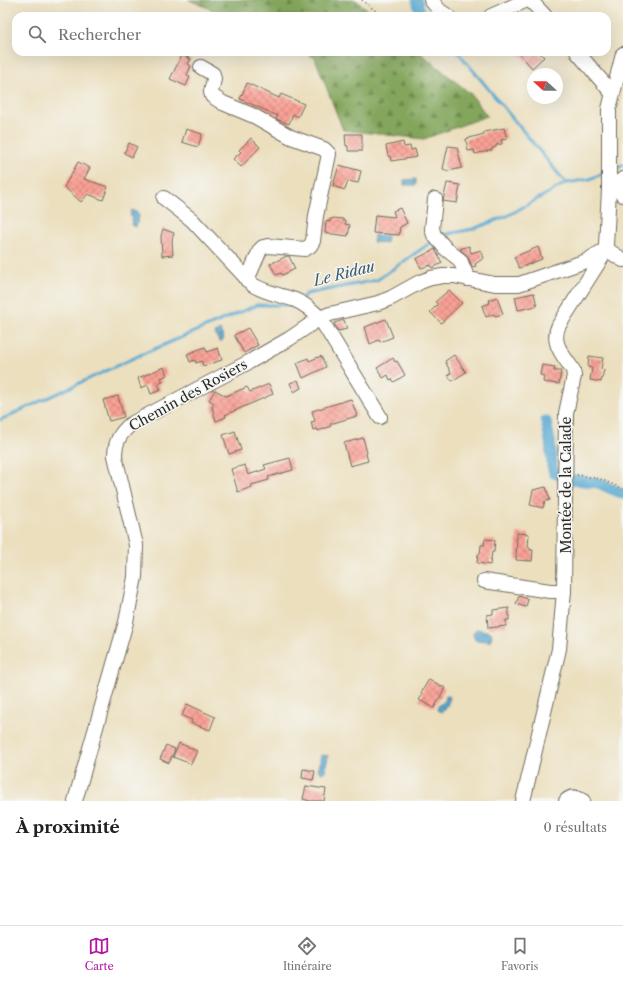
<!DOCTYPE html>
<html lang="fr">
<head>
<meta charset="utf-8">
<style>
  body { margin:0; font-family:"Libre Caslon Text",serif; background:#f6f6f6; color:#202124 }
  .compass { position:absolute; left:527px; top:68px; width:36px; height:36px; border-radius:50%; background:#fff; box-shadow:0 4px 16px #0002; rotate:291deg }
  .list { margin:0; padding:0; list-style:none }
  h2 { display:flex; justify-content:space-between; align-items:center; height:52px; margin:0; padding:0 16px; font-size:17px }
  h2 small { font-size:13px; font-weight:400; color:#757577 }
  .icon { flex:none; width:22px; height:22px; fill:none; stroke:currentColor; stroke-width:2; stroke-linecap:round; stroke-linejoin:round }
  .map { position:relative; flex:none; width:623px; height:801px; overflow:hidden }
  .search { position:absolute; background:#fff; box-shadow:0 4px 16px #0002; left:12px; right:12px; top:12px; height:44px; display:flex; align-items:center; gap:10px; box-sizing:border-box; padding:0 14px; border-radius:12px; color:#757577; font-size:15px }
  .sheet { height:124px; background:#fff }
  nav { display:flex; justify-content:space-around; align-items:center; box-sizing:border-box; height:56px; border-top:1px solid #e0e0e0; background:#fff; font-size:11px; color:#757577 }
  nav a { display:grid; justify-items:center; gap:2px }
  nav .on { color:#b5179e }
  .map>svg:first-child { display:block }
  .forest { fill:url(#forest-firs); stroke:#576844 }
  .water { fill:url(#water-waves); stroke:#40697e }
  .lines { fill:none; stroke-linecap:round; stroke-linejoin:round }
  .stream { stroke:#54a7d0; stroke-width:3 }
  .canal { stroke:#54a7d0; stroke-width:11 }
  .building { fill:url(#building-cross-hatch) }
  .minor-casing { stroke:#6e6a5e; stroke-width:16 }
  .path { stroke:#6e6a5e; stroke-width:2; stroke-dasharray:1 3; stroke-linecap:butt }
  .minor { stroke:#fff; stroke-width:14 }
  .labels { text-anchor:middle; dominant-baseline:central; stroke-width:3; stroke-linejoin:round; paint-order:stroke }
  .street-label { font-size:14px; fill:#2b2b2b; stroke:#f6f6f2 }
  .water-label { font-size:15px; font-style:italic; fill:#3b5d6d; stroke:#f6f6f2 }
</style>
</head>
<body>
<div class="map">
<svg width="623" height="801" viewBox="0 0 623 801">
  <defs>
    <pattern id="forest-firs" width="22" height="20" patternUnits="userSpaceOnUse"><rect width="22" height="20" fill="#83a65c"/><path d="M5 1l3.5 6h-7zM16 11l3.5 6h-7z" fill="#6b874c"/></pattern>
    <pattern id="water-waves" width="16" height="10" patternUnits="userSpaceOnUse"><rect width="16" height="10" fill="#54a7d0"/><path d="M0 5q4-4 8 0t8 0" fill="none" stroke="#4688a9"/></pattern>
    <pattern id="building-cross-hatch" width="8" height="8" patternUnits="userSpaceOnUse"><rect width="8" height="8" fill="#faa195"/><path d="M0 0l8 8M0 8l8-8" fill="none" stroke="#cb837a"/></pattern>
  </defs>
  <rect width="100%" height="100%" fill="#f6f6f2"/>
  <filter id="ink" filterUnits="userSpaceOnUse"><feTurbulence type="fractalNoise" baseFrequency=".025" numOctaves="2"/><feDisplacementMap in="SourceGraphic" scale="8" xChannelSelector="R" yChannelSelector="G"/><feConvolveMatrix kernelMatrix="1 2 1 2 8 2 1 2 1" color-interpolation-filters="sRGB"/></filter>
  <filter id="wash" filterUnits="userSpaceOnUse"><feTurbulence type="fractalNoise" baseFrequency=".012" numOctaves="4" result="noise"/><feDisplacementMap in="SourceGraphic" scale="16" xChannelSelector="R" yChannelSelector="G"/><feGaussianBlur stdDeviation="0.9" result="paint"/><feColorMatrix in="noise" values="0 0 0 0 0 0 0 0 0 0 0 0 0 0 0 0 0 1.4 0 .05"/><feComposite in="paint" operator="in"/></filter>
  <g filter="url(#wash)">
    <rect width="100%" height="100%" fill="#ebdfbe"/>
    <g class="forest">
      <polygon points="189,0 356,0 375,16 227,16"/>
      <polygon points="303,52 419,52 471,94 487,116 424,139 343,130 315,58"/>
    </g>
    <g class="water">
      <polygon points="416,179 416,185 404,185 404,180"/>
      <polygon points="132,210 137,212 139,216 136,227 131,225 133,217 130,216"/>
      <polygon points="374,235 387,236 386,243 373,242"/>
      <polygon points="220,330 224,339 219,342 215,333"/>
      <polygon points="476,629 491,632 492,636 490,641 475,640 473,634"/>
      <polygon points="446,696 449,696 450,698 446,708 441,712 437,710 438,706 445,701"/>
      <polygon points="321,755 328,756 325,771 321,773 318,770"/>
    </g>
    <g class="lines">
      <g class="stream">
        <polyline points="458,52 566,183"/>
        <polyline points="613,169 623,165"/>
        <polyline points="439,237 442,235 473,229 507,216 566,183 590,179 604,173"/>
        <polyline points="302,298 306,294 377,280 433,241"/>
        <polyline points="0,420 138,356 257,305 291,305"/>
      </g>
      <g class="canal">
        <polyline points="417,0 421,16"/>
        <polyline points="546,421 550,441 552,466 554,473 568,479 598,483 623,494"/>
      </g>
    </g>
    <g id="blocks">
      <g class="building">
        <polygon points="518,52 539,52 544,57 532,68"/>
        <polygon points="182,55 191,59 188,64 191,66 187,75 190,77 186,86 170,79"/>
        <polygon points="247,83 279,98 281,94 304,104 298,117 293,114 289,124 276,119 278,116 240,99"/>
        <polygon points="504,128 507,139 501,140 502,144 496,145 496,147 492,148 492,150 475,154 474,150 468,151 466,139 484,134 484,132"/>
        <polygon points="186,129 202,134 198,147 182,142"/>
        <polygon points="345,134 362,134 362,151 348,151 348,146 346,146"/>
        <polygon points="251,138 260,147 241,167 233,159 241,152 239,150"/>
        <polygon points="403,142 404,147 410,146 411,150 415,149 417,157 391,161 390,156 388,156 386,146"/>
        <polygon points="129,143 137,147 132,157 124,153"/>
        <polygon points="448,146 457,147 462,168 448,171 443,169"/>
        <polygon points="78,162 90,168 84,179 108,187 103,200 88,194 81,202 64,187"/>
        <polygon points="339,165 361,171 358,183 348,181 345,190 333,186"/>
        <polygon points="447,183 460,185 457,203 443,201"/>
        <polygon points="400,208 407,223 400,227 399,235 373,233 375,215 395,217 393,211"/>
        <polygon points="333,218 343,219 343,221 346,221 345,224 350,225 348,236 325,233 326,221 330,222 330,219 333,219"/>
        <polygon points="163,229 174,233 172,240 173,255 162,256 161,236"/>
        <polygon points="469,246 471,253 481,250 484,258 475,264 476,266 472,267 468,256 460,249"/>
        <polygon points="538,247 542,259 519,268 514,257"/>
        <polygon points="435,249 442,263 432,268 431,265 421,268 416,259"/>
        <polygon points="287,256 289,256 295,269 282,275 281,273 276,275 270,264"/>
        <polygon points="449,290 462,303 441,323 430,312 438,304 435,302"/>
        <polygon points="534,293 537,306 518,310 515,297"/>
        <polygon points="497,297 503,314 495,316 494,314 486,317 482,306 490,303 489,300"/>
        <polygon points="386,319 393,337 380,342 379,340 370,344 365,327"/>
        <polygon points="344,320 347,329 338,331 334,323"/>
        <polygon points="248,328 258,345 244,353 234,335"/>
        <polygon points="205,347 207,352 218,348 222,360 203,366 202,361 196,363 195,360 190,362 187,354"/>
        <polygon points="454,355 466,372 452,381 448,375 451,373 445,361"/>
        <polygon points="321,356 326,367 303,378 297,363 308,358 309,361"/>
        <polygon points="589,356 603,358 601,369 604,370 601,382 590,380 592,368 588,367"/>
        <polygon points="393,358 395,362 397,361 405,375 394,382 392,379 390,380 388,375 383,378 377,368"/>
        <polygon points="542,365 555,367 554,371 561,371 559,384 543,382 544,376 540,375"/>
        <polygon points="164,367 167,375 161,378 163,382 158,384 161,390 151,394 148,385 141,388 138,378"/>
        <polygon points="298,380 301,388 294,392 290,383"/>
        <polygon points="269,384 273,394 225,415 226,417 216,421 212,407 214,403 209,400 215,390 226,396 247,387 250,392"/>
        <polygon points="118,396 124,417 109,421 103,400"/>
        <polygon points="351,399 357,416 330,424 331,426 318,431 317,429 313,430 311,422 315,421 312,411"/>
        <polygon points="235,431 241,450 229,454 223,435"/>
        <polygon points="363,438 367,453 366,454 368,461 350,466 344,443"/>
        <polygon points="290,458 293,470 268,477 269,480 251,485 252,487 238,492 231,469 245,465 248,475 266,469 264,465"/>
        <polygon points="546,487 550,500 545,501 543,508 530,505 533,490"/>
        <polygon points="517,533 529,534 528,547 530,547 530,550 533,550 532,561 516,560"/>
        <polygon points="485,539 495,540 494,552 492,552 490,565 477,563 478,554 480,554 481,545 484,545"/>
        <polygon points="519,596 528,599 526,607 516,604"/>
        <polygon points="509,608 509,620 506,620 506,626 488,628 487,615 493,614 493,610"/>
        <polygon points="429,679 445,688 434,708 419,700 423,694 421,693"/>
        <polygon points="187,704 215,717 210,730 191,723 192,720 182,716"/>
        <polygon points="179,743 197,751 191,764 173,757"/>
        <polygon points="166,745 175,749 169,763 160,759"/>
        <polygon points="303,769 315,771 313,780 302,778"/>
        <polygon points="306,786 326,789 324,801 310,801 303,799"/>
      </g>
    </g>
  </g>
  <g filter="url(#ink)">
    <use href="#blocks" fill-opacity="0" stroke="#6e6a5e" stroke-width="1"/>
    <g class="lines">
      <g class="minor-casing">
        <g id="minor">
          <polyline points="431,0 440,11 448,16"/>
          <polyline points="530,0 545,16"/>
          <polyline points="491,16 527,0"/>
          <polyline points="577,52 612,93"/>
          <polyline points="201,67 213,74 214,79 211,92 212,96 223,103 254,116 291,137 324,149 329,154 316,216 313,241 310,246 305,249 268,246 263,247 260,250 247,280"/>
          <polyline points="614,186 623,195"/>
          <polyline points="609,190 623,179"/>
          <path d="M164 198 192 220 253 285C266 293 281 295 295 300 305 304 313 311 320 318L380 417"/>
          <polyline points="435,199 432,229 434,235 446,249 460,260 468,279"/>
          <polyline points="606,245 609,190 609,109 623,54"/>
          <polyline points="609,251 623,260"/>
          <polyline points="484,581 550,591 564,591"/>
          <path d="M75 801 126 622 135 577 136 545 115 456C115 442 120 433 131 424L249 362 289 339 320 318 330 314 378 303 391 298 420 282 431 278 443 276H454L495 284H519L586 261 601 252"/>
          <path d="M523 801 559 649 564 591 566 413 574 376 573 370C564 356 550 343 559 325L604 254 608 252"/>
          <path d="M566 801C572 795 577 797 583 801"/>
        </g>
      </g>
      <g class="path">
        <polyline points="362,0 377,12 385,16"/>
        <polyline points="577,475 600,479 623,489"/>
      </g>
      <use href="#minor" class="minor"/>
    </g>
  </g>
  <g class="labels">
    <g class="street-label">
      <text transform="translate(188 395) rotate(-29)">Chemin des Rosiers</text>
      <text transform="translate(566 485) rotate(-90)">Montée de la Calade</text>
    </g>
    <g class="water-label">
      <text transform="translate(344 273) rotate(-14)">Le Ridau</text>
    </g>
  </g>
</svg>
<svg class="compass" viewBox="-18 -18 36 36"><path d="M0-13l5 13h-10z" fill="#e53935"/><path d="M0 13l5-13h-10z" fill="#757577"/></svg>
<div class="search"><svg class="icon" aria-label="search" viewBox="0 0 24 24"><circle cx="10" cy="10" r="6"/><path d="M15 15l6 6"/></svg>Rechercher</div>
</div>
<section class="sheet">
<h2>À proximité<small>0 résultats</small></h2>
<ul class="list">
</ul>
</section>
<nav>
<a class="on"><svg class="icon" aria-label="map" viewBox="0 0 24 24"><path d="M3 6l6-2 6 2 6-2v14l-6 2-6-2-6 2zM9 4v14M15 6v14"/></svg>Carte</a>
<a><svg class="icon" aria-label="directions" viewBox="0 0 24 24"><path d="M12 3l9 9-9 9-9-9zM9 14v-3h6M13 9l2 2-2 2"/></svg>Itinéraire</a>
<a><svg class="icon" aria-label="saved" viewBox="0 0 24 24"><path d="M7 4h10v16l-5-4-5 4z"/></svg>Favoris</a>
</nav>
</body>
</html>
